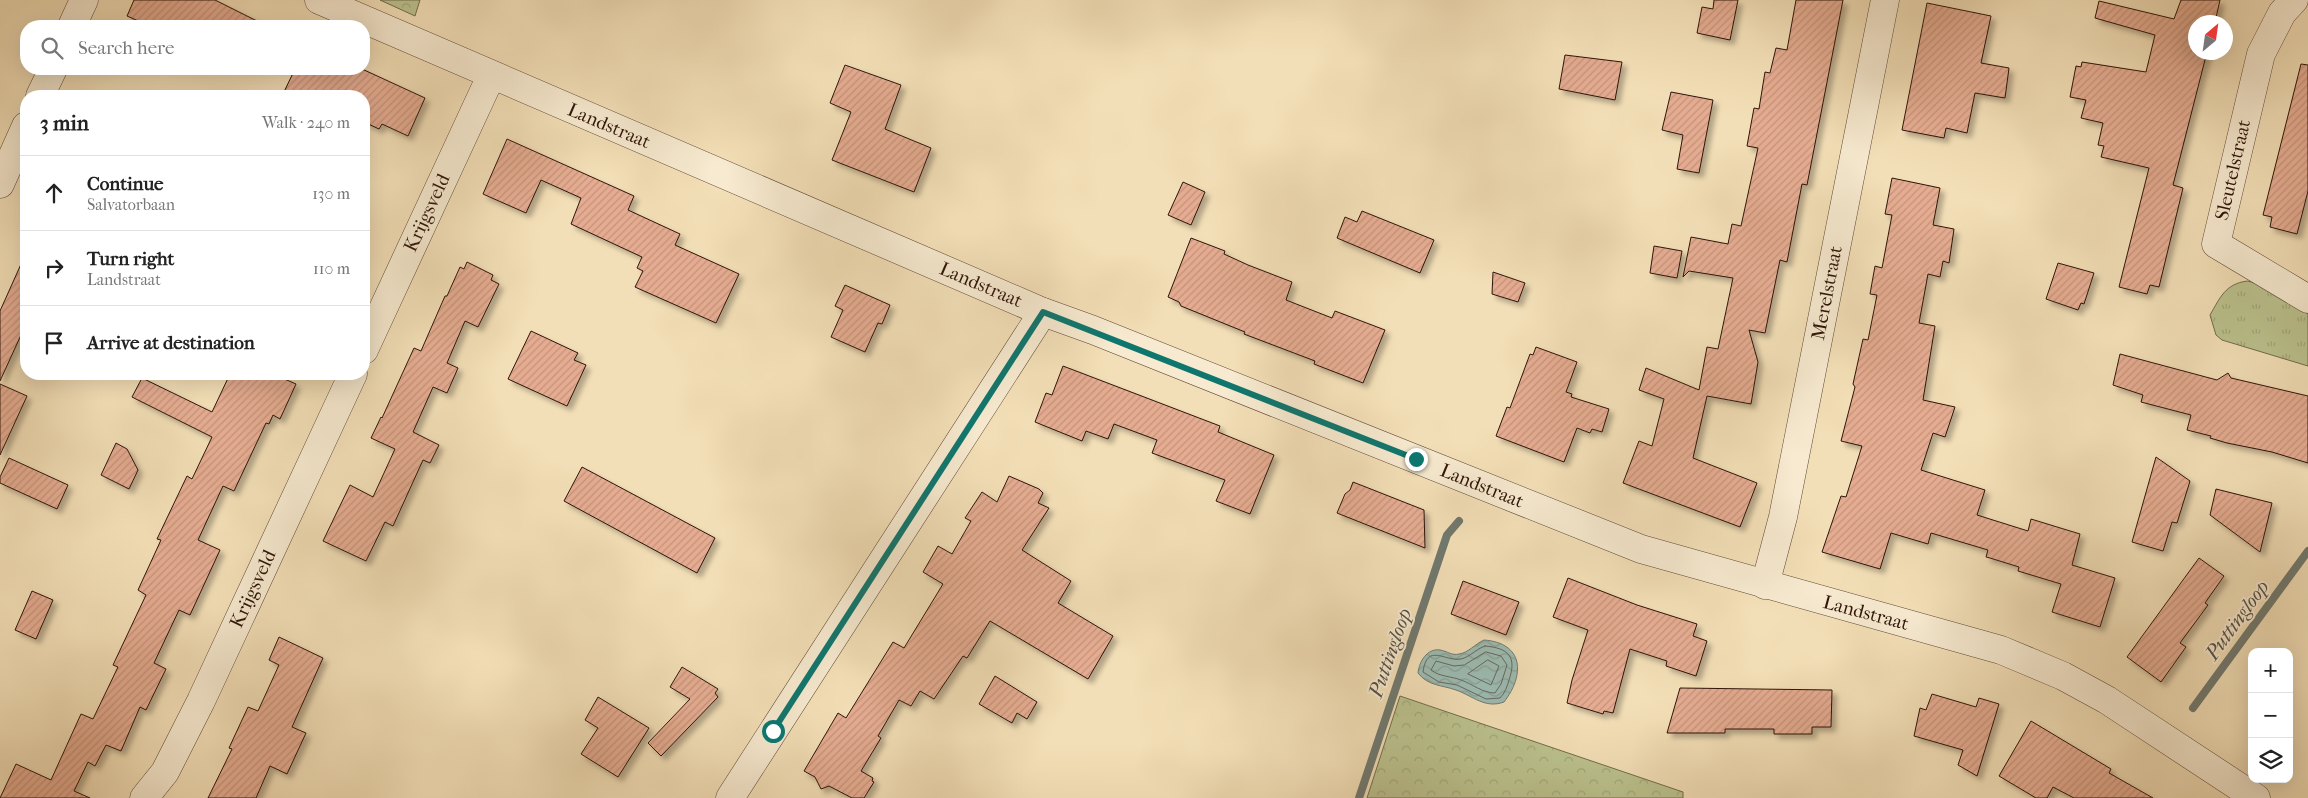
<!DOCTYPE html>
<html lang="en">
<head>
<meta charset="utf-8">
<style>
  body { margin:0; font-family:"IM FELL French Canon",serif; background:#f2f2f2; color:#222 }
  .controls { position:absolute; right:15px; bottom:15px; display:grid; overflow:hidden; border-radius:10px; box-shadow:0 5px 20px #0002 }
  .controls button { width:45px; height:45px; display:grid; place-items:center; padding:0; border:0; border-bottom:1px solid #e0e0e0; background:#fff; color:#222; font:25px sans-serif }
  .compass { position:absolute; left:2188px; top:15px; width:45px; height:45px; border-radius:50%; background:#fff; box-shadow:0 5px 20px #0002; rotate:29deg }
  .stop { position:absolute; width:15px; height:15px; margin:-11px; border:4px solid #0f766e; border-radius:50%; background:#fff }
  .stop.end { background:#0f766e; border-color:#fff; box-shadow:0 1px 5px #0008 }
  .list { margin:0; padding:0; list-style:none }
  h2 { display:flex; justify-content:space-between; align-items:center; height:65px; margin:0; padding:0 20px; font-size:21px }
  h2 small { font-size:16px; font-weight:400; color:#767676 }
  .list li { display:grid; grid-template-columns:32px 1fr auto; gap:15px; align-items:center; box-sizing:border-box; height:75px; padding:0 20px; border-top:1px solid #e0e0e0 }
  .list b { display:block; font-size:19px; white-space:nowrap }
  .list p { margin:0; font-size:16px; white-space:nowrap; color:#767676 }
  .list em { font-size:16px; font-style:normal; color:#767676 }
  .icon { flex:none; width:28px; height:28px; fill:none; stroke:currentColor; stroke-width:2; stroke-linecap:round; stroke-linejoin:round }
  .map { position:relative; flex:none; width:2308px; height:798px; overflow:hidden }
  .search { position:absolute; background:#fff; box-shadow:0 5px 20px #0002; left:20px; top:20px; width:350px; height:55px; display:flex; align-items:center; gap:12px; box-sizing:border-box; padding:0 18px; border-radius:20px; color:#767676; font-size:19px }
  .panel { position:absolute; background:#fff; box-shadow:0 5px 20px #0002; left:20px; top:90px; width:350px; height:290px; border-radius:20px }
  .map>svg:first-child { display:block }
  .forest { fill:url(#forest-crowns); stroke:#746b4c }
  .park { fill:url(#park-tufts); stroke:#746b4c }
  .water { fill:url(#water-waves); stroke:#70796f }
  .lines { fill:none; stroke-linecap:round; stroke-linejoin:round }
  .shore { stroke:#65685e; stroke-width:1 }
  .stream { stroke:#70796f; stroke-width:8 }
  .building { fill:url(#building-hatch); stroke:#2e1409; filter:url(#shadow) }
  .minor-casing { stroke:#5f4734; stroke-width:29 }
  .minor { stroke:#f7ead0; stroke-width:28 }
  .route { stroke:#0f766e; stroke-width:6 }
  .labels { text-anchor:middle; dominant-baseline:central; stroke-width:4; stroke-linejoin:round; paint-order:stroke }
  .street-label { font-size:19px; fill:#2e1409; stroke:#f7ead0 }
  .water-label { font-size:20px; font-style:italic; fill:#544f44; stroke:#f7ead0 }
</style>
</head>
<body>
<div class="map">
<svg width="2308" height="798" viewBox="0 0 2308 798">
  <defs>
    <pattern id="forest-crowns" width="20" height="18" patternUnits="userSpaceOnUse" patternTransform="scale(1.25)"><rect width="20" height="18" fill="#bbc28e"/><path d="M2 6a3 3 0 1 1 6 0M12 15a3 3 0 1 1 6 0" fill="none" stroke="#a1a679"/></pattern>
    <pattern id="park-tufts" width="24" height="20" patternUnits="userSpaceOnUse" patternTransform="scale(1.25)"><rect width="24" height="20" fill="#bbc28e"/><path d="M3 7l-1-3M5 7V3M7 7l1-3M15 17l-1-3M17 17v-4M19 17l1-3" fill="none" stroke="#a1a679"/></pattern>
    <pattern id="water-waves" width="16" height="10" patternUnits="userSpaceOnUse" patternTransform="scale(1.25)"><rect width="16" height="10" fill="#9cbcb3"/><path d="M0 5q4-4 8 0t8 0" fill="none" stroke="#87a199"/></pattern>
    <pattern id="building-hatch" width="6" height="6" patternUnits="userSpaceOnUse" patternTransform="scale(1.25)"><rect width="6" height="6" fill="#e5ac91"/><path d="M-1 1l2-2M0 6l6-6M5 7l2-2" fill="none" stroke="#c5937c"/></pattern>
    <filter id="shadow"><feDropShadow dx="4.5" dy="4.5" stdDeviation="2.5" flood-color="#0004"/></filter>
  </defs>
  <rect width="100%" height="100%" fill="#f3dfb7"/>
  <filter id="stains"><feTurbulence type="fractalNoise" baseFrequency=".004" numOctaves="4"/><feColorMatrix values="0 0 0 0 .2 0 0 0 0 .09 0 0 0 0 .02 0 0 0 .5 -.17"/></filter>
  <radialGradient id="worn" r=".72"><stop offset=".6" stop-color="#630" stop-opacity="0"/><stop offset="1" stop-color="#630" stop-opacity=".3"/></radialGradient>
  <g class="forest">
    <polygon points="380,0 420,0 415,16"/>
    <polygon points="1400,696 1683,792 1683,798 1367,798"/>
  </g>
  <path class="park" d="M2247 281 2256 283 2308 314V366L2222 340 2216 335 2210 315C2220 298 2225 284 2247 281Z"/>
  <path class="water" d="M1484 640C1524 643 1525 675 1504 702 1485 709 1473 696 1456 690 1442 685 1428 686 1418 673 1419 662 1427 648 1440 650 1447 651 1452 656 1459 654 1468 653 1475 644 1484 640Z"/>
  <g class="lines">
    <g class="shore">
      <path d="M1485 646C1509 648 1517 657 1509 680 1507 687 1505 693 1500 698L1486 699 1457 685 1439 682 1423 672C1427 642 1445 662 1461 659 1470 657 1476 649 1485 646Z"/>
      <path d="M1486 652 1501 656 1507 665 1501 684 1495 693C1482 693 1473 684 1461 680 1451 676 1440 677 1431 670L1436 661 1454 666 1464 665Z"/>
      <polygon points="1488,660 1499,666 1491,685 1468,674"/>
    </g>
    <g class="stream">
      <polyline points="2193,708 2308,551"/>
      <polyline points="1359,798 1447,535 1459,521"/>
    </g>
  </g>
  <g class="building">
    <polygon points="134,0 215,0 267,26 150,26 127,16"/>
    <polygon points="1714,0 1738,0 1730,40 1697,33 1702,7 1713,9"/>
    <polygon points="1796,0 1843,0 1807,185 1802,184 1787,262 1780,260 1765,333 1749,330 1758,362 1751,404 1707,396 1693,458 1757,483 1740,527 1623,483 1639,441 1652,446 1664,399 1639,390 1646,368 1699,390 1707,347 1718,349 1733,278 1689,271 1683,277 1691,237 1728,244 1732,224 1741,226 1758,148 1747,146 1754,108 1759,109 1765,72 1770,73 1776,48 1787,50"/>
    <polygon points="2181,0 2220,0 2215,22 2196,22 2196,52 2207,52 2173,185 2183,188 2159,287 2150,285 2147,294 2119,287 2149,168 2101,157 2104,146 2098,145 2103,123 2081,118 2086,100 2070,97 2076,66 2081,67 2082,62 2146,72 2155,35 2095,18 2099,1 2174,19"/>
    <polygon points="1927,3 1991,16 1981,63 2009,68 2005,98 1975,93 1967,133 1946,128 1944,138 1902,130"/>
    <polygon points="1565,55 1622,62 1615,100 1559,89"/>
    <polygon points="2301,64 2308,65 2308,191 2297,234 2270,227 2272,217 2263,215"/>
    <polygon points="845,65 901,85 885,129 931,148 914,192 832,160 851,112 830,103"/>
    <polygon points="295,69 362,69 425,98 408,136 382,124 379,129 364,122 364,96 282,96"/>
    <polygon points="1671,92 1713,100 1699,173 1677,169 1683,135 1662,130"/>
    <polygon points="507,139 634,196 628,210 680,234 675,245 739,274 716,323 635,287 643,271 637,268 642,257 571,224 581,198 541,180 526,213 483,194"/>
    <polygon points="1892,178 1940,188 1933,225 1954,229 1949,263 1943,261 1940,277 1928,274 1919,323 1935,326 1923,400 1955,407 1945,437 1933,433 1921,470 1985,490 1977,515 2028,531 2031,519 2080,534 2072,565 2115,578 2100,627 2052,612 2061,584 2018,571 2019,567 1990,558 1986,557 1988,550 1931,533 1928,544 1891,533 1880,569 1822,552 1841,496 1846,497 1862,446 1841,441 1855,387 1853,384 1863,339 1868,340 1877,295 1870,294 1875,266 1882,268 1892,215 1885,214"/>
    <polygon points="1183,182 1205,192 1191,225 1168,215"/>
    <polygon points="1362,211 1434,240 1420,273 1337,238 1345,217 1357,222"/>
    <polygon points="1191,238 1225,251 1224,254 1248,265 1292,282 1286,300 1332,318 1335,311 1385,330 1363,383 1314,364 1315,361 1244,334 1245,332 1181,306 1179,302 1168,297"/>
    <polygon points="1654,246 1682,251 1677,278 1650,273"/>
    <polygon points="26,253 26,324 0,381 0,311"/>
    <polygon points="467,262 493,275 491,280 499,284 478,327 465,321 447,363 458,368 447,393 433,387 413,432 439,445 430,463 423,460 393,526 385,522 366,561 323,541 350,485 373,497 395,449 371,438 381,417 382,418 414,348 421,351 445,296 447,296 460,267 464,269"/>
    <polygon points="2058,263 2094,273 2084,304 2081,303 2078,310 2046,299"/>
    <polygon points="1493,272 1525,283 1518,302 1492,294"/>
    <polygon points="845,285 890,305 882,324 878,323 865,352 831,337 843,310 835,306"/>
    <polygon points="531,331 578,353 574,360 586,365 567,406 508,379"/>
    <polygon points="1536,347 1577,362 1566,392 1572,394 1571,397 1609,409 1602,432 1592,429 1590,433 1577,428 1564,462 1496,436 1507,407 1510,408 1530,354 1533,355"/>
    <polygon points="2120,354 2217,380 2228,373 2231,378 2308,396 2308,463 2272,452 2227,443 2210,438 2211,436 2187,430 2191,415 2141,402 2143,395 2113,385"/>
    <polygon points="1063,366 1220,426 1218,432 1274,455 1250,514 1216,501 1225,480 1152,453 1157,440 1114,424 1108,439 1086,431 1082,441 1035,422 1046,393 1052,395"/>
    <polygon points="230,374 273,374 296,384 280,419 273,415 269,424 266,423 234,491 223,486 198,540 220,550 190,615 179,610 154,663 166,669 146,710 140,707 121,751 106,745 95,766 88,762 74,791 90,798 0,798 16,764 51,780 81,714 93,719 118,667 113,665 146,595 138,590 161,540 157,539 187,476 192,479 212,437 132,397 142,378 212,412"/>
    <polygon points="0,384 27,396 0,455"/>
    <polygon points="116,443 127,449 138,470 129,489 101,475"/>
    <polygon points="2156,457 2190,481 2177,523 2172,522 2163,551 2132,542"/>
    <polygon points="9,458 68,485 57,509 0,483 0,477"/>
    <polygon points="582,467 715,538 697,573 564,501"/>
    <polygon points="1009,476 1039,489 1043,493 1038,503 1049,508 1022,550 1071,581 1058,603 1113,636 1088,679 990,621 967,658 963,656 934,699 920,691 911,706 899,700 878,736 881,738 861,771 873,778 872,781 874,782 864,798 852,798 829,786 821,789 815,777 804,771 838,713 846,718 893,642 904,648 943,584 923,572 938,546 952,554 971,521 965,518 982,492 997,502"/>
    <polygon points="1353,482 1424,510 1425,548 1337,513 1345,494 1350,490"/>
    <polygon points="2216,489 2272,503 2260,552 2210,515"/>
    <polygon points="2199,558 2224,576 2205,603 2208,605 2180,643 2186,647 2161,682 2127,657"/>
    <polygon points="1568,578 1637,605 1697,624 1693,636 1707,641 1696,676 1666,666 1667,661 1630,649 1613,713 1604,711 1603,714 1567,703 1572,680 1588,630 1553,617"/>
    <polygon points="1463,581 1519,602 1506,635 1451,614"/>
    <polygon points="32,591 53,600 36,639 15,630"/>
    <polygon points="279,637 323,658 292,727 306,733 287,774 270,766 256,798 208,798 232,749 229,748 248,707 258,711 279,665 269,660"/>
    <polygon points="682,667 718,689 715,693 718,697 661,756 648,743 690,699 670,687"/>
    <polygon points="995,676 1037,702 1027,719 1017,713 1012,723 979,704"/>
    <polygon points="1680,688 1832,690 1831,727 1812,727 1812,734 1774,734 1774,729 1725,729 1725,733 1667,733"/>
    <polygon points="1932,694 1976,707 1979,698 1999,704 1977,776 1958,765 1963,750 1914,736 1920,708 1926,710"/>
    <polygon points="598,697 649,728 618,777 581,754 598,728 585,720"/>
    <polygon points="2031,721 2111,769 2109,773 2153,798 2074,798 2053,787 2047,798 2036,798 1999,776"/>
  </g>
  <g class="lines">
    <g class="minor-casing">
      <g id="minor">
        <polyline points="319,0 1043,312 1093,330 1641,549 2001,650 2063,676 2107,700 2256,798"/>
        <polyline points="2294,0 2282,13 2261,54 2216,244 2308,299"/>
        <polyline points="72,26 84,0"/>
        <polyline points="40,96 53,69"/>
        <polyline points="0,184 26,126"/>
        <polyline points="364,350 491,76"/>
        <polyline points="1765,585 1783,517 1885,0"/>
        <polyline points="144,798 165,772 201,701 353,374"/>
        <polyline points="730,798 1043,312"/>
      </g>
    </g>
    <use href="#minor" class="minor"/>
  </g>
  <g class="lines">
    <polyline class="route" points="773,731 1043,312 1416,459"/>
  </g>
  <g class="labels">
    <g class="street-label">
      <text transform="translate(609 126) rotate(23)">Landstraat</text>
      <text transform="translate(2233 170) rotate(-77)">Sleutelstraat</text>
      <text transform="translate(427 213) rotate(-65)">Krijgsveld</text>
      <text transform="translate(981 285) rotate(23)">Landstraat</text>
      <text transform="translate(1827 293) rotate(-79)">Merelstraat</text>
      <text transform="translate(1482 486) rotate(22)">Landstraat</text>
      <text transform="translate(253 589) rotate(-65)">Krijgsveld</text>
      <text transform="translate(1866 613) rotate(15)">Landstraat</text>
    </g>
    <g class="water-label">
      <text transform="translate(2237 620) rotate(-54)">Puttingloop</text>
      <text transform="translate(1390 653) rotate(-71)">Puttingloop</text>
    </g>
  </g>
  <rect width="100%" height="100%" filter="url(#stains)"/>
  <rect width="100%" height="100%" fill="url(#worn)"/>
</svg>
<div class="controls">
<button>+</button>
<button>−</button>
<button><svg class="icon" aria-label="layers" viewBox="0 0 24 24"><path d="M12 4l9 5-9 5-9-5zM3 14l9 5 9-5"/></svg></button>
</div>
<svg class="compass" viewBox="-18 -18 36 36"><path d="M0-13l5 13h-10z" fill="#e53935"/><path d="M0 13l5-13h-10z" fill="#767676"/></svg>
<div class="stop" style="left:773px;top:731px"></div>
<div class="stop end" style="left:1416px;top:459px"></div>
<div class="search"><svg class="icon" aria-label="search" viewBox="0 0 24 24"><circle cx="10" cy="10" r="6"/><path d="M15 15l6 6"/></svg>Search here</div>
<section class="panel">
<h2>3 min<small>Walk · 240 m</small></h2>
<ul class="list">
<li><svg class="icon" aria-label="ahead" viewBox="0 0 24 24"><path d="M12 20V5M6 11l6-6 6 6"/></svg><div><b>Continue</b><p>Salvatorbaan</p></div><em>130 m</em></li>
<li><svg class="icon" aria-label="right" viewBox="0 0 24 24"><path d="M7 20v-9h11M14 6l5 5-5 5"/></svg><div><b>Turn right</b><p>Landstraat</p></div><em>110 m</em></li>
<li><svg class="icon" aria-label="arrive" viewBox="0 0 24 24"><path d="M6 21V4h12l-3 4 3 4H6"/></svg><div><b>Arrive at destination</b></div></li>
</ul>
</section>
</div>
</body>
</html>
